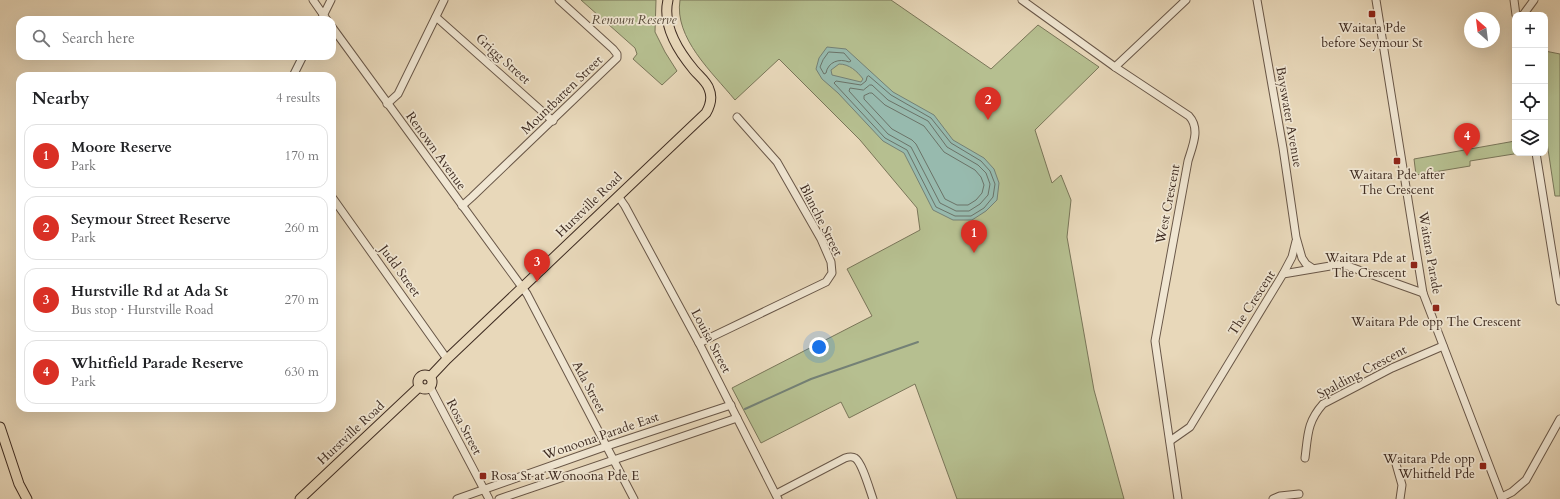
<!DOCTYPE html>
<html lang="en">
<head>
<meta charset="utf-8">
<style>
  body { margin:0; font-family:Cardo,serif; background:#f6f6f6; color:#202124 }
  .controls { position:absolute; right:12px; top:12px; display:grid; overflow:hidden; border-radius:8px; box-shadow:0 4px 16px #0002 }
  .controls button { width:36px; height:36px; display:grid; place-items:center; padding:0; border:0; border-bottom:1px solid #e0e0e0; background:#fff; color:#202124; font:20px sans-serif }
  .compass { position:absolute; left:1464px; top:12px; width:36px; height:36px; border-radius:50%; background:#fff; box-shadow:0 4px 16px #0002; rotate:332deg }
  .you { position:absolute; left:819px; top:347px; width:14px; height:14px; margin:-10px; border:3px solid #fff; border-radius:50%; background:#1a73e8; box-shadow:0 0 0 6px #1a73e833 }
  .badge { display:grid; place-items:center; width:26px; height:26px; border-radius:50%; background:#d93025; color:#fff; font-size:13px; font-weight:700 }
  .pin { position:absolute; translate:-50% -33px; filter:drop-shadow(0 1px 2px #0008) }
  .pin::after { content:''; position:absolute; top:21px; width:14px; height:12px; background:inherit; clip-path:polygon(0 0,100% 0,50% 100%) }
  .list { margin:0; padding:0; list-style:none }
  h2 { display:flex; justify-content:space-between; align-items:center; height:52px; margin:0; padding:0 16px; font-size:17px }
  h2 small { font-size:13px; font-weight:400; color:#757577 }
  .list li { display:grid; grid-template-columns:26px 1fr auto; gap:12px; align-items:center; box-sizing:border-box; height:64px; margin:0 8px 8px; padding:0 8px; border:1px solid #e0e0e0; border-radius:12px }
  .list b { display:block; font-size:15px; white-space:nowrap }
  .list p { margin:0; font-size:13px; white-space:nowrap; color:#757577 }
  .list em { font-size:13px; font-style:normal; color:#757577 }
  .icon { flex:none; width:22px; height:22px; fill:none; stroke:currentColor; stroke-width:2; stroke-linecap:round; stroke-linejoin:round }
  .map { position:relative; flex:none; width:1560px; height:499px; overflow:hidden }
  .search { position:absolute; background:#fff; box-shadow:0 4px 16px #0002; left:16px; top:16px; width:320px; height:44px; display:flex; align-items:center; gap:10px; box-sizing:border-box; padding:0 14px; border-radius:12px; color:#757577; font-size:15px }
  .panel { position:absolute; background:#fff; box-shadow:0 4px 16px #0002; left:16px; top:72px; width:320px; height:340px; border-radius:12px }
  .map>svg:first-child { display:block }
  .green { fill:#b6bf90; stroke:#7a7659 }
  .water { fill:#97baae; stroke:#748176; fill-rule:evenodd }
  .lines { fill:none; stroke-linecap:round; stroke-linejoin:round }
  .shore { stroke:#6b7368; stroke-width:1 }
  .stream { stroke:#748176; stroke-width:2 }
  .minor-casing { stroke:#695748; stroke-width:9 }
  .major-casing { stroke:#3f2c22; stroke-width:11 }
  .minor { stroke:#f0e6d2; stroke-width:7 }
  .major { stroke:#e8d8ba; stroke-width:9 }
  .poi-dot { fill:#8f2418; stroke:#f0e6d2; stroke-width:1.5 }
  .labels { text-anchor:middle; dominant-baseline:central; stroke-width:3.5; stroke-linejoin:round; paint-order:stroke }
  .park-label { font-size:13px; font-style:italic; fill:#574938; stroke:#f0e6d2 }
  .poi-label { font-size:13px; fill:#3f2c22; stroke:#f0e6d2 }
  .street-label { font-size:13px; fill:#3f2c22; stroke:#f0e6d2 }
</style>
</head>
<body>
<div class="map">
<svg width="1560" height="499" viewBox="0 0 1560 499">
  <rect width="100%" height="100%" fill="#e8d8ba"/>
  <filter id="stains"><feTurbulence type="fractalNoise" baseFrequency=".005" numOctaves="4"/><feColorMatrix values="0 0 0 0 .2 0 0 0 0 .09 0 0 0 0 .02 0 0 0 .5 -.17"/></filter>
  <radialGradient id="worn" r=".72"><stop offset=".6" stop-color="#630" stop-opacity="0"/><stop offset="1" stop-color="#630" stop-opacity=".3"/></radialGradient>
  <g class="green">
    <polygon points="581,0 656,0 655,32 665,52 677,71 662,85 633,59 637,54 635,48"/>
    <path d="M680 0H891L991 69 1038 25 1099 67 1035 130 1052 183 1061 175 1071 200 1067 237 1094 390 1124 499H957L915 384 849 418 841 402 761 443 732 388 872 316 847 269 920 230 917 208 860 140 779 59 735 100C712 72 674 38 680 0Z"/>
    <polygon points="1545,51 1560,54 1560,196 1555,196 1545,129"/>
    <polygon points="1515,141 1515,153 1520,153 1470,161 1470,166 1416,175 1414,159"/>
  </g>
  <path class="water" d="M827 47 846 49 893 92 934 115 953 140 984 158 994 169 999 183 997 200 986 211 972 220H953L933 210 904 153 883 141 838 93 822 79 816 69 819 58ZM839 64C849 64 857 71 863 79L861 82 832 75 831 70Z"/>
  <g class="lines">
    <g class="shore">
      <path d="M829 52 844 53 851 61 849 62C839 58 828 62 826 73L824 74 820 67 823 60Z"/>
      <polygon points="869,76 891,95 931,118 951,143 981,161 990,171 995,184 993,197 984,208 971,216 955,216 936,207 907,150 885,138 834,83 836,81 861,85 866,81 867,77"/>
      <polygon points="870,85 872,85 888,100 928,121 947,147 978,165 986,173 990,184 988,195 980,204 969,211 956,211 940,203 911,147 888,134 849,91 850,88 863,90"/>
      <polygon points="870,93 872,93 885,105 924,126 944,152 975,170 981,177 984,185 982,193 976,200 968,205 957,205 945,199 916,144 912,140 892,129 864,99 864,96"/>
    </g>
    <polyline class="stream" points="745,409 811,379 918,342"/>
    <g class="minor-casing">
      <g id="minor">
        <polyline points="313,0 327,20"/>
        <path d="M1022 0 1115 67 1189 116C1201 129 1192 147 1188 161L1155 341 1178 499"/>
        <polyline points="1257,0 1283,148 1296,237 1302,258 1306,264 1312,268"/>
        <polyline points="1376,0 1423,293 1502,499"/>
        <polyline points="1514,0 1516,15"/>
        <polyline points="1523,15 1534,0"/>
        <polyline points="436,17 553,121"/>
        <polyline points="322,18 331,0"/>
        <polyline points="332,27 527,294 634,499"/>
        <polyline points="1115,67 1186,0"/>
        <polyline points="293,76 303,56"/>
        <polyline points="387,104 398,94 444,0"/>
        <polyline points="1536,153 1560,301"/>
        <polyline points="618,196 625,206 699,343 778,499"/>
        <polyline points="332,197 447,359"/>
        <polyline points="462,206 472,197 617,58 617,54 613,49 559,0"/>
        <polyline points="1283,274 1292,257 1296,241"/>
        <polyline points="699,343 826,282 832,273 831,262 821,239 777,162 737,117"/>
        <polyline points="430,387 489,499"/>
        <polyline points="1170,441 1190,427 1283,274 1342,264 1423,293"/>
        <path d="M1305 458C1308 435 1307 422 1323 404L1392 368 1443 346"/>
        <polyline points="1396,464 1402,485 1400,499"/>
        <path d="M776 494 845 458C848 457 852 456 855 458 862 462 870 491 873 499"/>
        <polyline points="1502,497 1512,492 1526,480 1560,419"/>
        <polyline points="457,499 607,446 731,405"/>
        <polyline points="499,499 737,418"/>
        <polyline points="1273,499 1280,496 1299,494"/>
      </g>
    </g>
    <g class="major-casing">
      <g id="major">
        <circle cx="425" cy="382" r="7"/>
        <path d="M430 377 447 359 706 113C710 106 713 98 709 89 707 82 699 76 694 70 678 51 662 26 668 0"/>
        <polyline points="0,427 19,484 27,499"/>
        <polyline points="300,499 419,387"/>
      </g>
    </g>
    <use href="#minor" class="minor"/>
    <use href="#major" class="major"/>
  </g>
  <g class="poi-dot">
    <rect x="1368" y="10" width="8" height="8" rx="2"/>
    <rect x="1393" y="157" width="8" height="8" rx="2"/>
    <rect x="1410" y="261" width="8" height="8" rx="2"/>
    <rect x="1432" y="304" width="8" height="8" rx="2"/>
    <rect x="1479" y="462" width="8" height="8" rx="2"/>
    <rect x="479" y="472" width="8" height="8" rx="2"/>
  </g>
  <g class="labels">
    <g class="park-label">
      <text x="634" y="20">Renown Reserve</text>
    </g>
    <g class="poi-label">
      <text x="1372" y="28">Waitara Pde<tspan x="1372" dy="15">before Seymour St</tspan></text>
      <text x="1397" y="175">Waitara Pde after<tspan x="1397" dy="15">The Crescent</tspan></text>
      <text x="1406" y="258" text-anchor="end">Waitara Pde at<tspan x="1406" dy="15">The Crescent</tspan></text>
      <text x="1436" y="322">Waitara Pde opp The Crescent</text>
      <text x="1475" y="459" text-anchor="end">Waitara Pde opp<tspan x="1475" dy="15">Whitfield Pde</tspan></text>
      <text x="491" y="476" text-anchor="start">Rosa St at Wonoona Pde E</text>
    </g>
    <g class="street-label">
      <text transform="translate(503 59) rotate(42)">Grigg Street</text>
      <text transform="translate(562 95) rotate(-44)">Mountbatten Street</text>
      <text transform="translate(1289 117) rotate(80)">Bayswater Avenue</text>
      <text transform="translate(436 151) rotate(54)">Renown Avenue</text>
      <text transform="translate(1168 204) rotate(-79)">West Crescent</text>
      <text transform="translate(589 205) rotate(-44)">Hurstville Road</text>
      <text transform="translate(821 220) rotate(63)">Blanche Street</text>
      <text transform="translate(1430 253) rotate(80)">Waitara Parade</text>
      <text transform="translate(400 271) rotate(54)">Judd Street</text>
      <text transform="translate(1252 303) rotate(-57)">The Crescent</text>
      <text transform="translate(711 341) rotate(62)">Louisa Street</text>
      <text transform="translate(1362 372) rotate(-28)">Spalding Crescent</text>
      <text transform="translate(589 387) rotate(62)">Ada Street</text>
      <text transform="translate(464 427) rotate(62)">Rosa Street</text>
      <text transform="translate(351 433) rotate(-43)">Hurstville Road</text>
      <text transform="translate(601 436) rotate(-19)">Wonoona Parade East</text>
    </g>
  </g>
  <rect width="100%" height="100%" filter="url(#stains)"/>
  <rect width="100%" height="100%" fill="url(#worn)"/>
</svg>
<div class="controls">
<button>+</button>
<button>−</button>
<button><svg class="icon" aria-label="locate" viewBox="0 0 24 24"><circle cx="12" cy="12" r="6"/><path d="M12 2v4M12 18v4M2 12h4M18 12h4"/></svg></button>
<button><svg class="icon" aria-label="layers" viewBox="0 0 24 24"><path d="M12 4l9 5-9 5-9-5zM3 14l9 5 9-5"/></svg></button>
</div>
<svg class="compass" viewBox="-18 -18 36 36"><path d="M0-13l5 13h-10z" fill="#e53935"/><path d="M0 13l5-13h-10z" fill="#757577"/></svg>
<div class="you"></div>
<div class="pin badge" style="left:974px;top:253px">1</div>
<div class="pin badge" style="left:988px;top:120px">2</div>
<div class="pin badge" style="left:537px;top:282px">3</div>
<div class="pin badge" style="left:1467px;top:156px">4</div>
<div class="search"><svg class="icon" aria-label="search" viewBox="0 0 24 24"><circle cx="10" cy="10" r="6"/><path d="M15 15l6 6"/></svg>Search here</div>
<section class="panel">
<h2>Nearby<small>4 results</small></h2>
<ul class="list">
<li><span class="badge">1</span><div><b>Moore Reserve</b><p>Park</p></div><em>170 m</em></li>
<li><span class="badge">2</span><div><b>Seymour Street Reserve</b><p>Park</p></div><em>260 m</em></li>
<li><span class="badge">3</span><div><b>Hurstville Rd at Ada St</b><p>Bus stop · Hurstville Road</p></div><em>270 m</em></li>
<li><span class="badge">4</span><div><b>Whitfield Parade Reserve</b><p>Park</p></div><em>630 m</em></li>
</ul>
</section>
</div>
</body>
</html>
